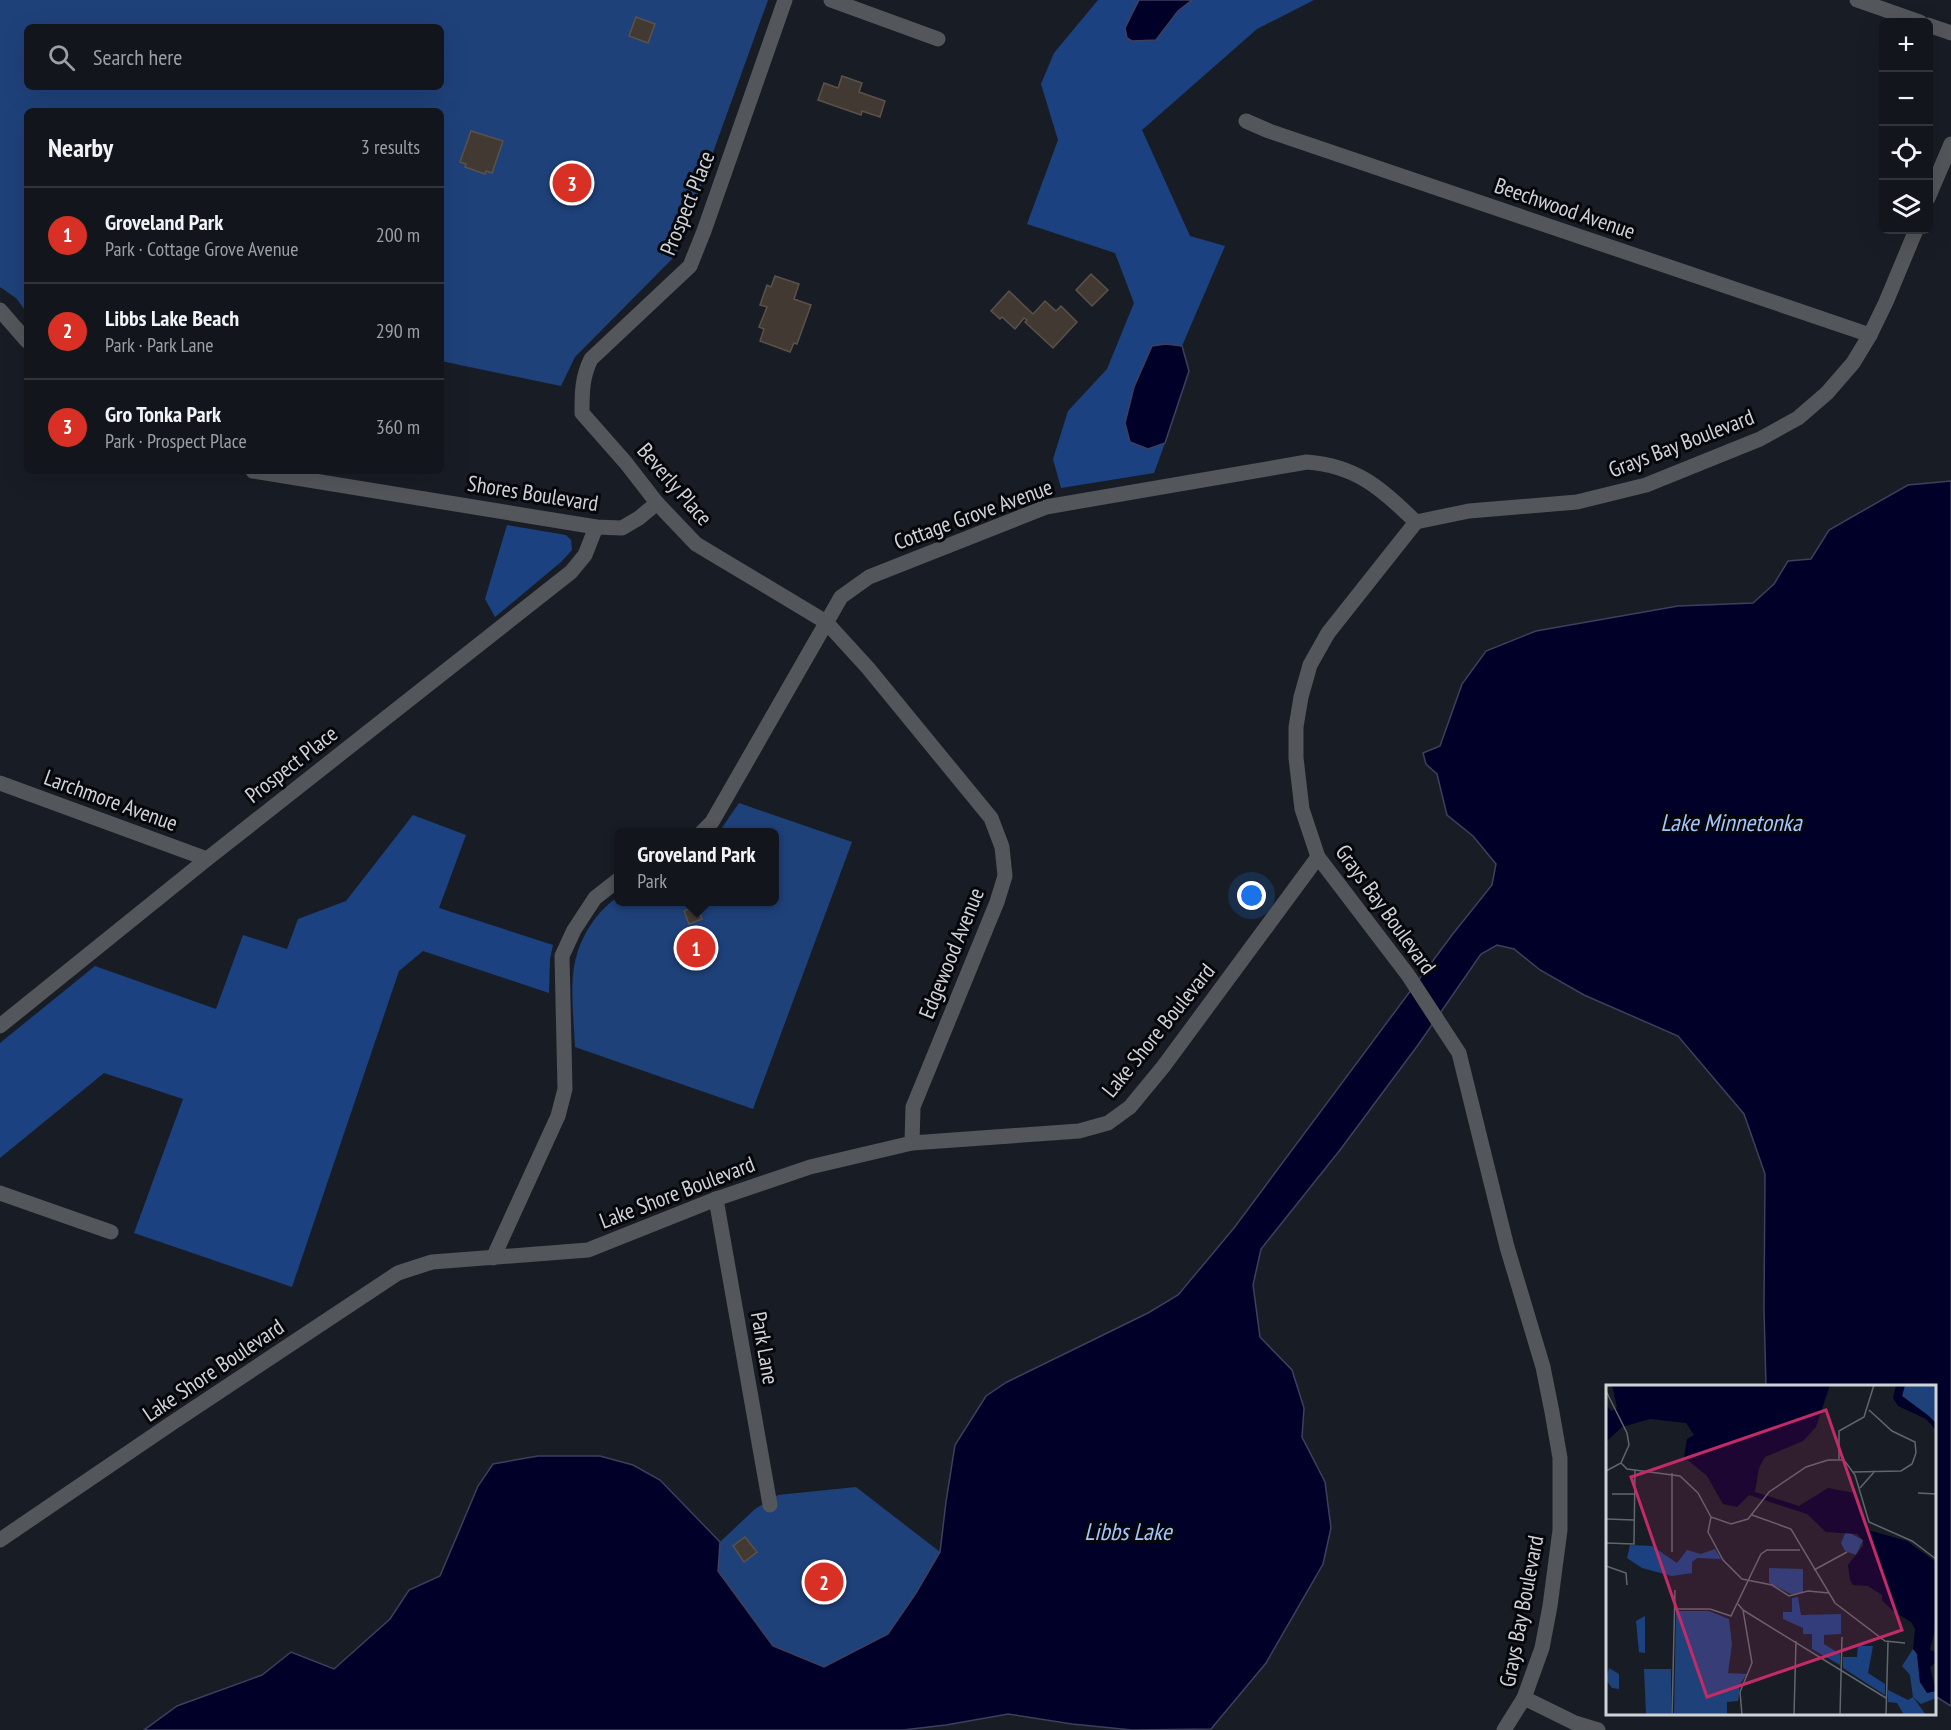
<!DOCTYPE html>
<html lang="en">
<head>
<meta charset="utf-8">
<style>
  body { margin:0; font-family:"PT Sans Narrow",sans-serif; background:#1f2329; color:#f1f3f6 }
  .controls { position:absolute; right:18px; top:18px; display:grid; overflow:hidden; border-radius:9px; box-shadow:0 6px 24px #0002 }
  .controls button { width:54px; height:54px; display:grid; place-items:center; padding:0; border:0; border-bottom:2px solid #31353b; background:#12161c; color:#f1f3f6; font:30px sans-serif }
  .you { position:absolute; left:1252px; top:896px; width:21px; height:21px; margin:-15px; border:4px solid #fff; border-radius:50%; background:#1a73e8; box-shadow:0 0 0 9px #1a73e833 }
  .badge { display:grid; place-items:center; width:39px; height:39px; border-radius:50%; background:#d93025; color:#fff; font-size:20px; font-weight:700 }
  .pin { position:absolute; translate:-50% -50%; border:3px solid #fff; box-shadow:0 2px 6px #0006 }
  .popup { position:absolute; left:614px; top:828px; width:165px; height:78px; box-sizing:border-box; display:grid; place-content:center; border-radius:9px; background:#12161c; filter:drop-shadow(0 2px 4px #0005); font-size:20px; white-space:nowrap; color:#9c9fa3 }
  .popup b { font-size:22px; color:#f1f3f6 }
  .popup::after { content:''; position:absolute; left:50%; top:100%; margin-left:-12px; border:12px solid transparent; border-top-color:#12161c }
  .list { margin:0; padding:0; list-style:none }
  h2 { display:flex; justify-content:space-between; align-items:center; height:78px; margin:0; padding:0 24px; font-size:26px }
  h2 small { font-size:20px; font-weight:400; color:#9c9fa3 }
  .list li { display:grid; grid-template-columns:39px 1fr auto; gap:18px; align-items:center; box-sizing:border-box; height:96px; padding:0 24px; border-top:2px solid #31353b }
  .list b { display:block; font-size:22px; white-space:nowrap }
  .list p { margin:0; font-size:20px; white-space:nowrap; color:#9c9fa3 }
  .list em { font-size:20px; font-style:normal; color:#9c9fa3 }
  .icon { flex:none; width:33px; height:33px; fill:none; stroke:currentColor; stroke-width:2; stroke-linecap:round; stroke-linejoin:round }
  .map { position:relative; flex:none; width:1951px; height:1730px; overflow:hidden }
  .search { position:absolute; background:#12161c; box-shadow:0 6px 24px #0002; left:24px; top:24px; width:420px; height:66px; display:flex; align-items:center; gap:15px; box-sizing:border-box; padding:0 21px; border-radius:9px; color:#9c9fa3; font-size:22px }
  .panel { position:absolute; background:#12161c; box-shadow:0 6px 24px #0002; left:24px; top:108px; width:420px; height:366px; border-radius:9px }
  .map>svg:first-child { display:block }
  .green { fill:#1f417a; fill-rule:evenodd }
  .forest { fill:#1c4180 }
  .water { fill:#000028; stroke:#3e3f5d; stroke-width:1.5 }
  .building { fill:#423a32; stroke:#5a5249; stroke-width:1.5 }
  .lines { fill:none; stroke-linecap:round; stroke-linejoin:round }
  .street { stroke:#53565a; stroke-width:15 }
  .labels { text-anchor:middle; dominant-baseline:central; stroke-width:6; stroke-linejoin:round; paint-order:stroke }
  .street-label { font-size:22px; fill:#cfd3d8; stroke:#06070b }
  .water-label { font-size:24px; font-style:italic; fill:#a4c5fd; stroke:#06070b }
  .inset-road { fill:none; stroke:#61666d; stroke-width:1.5 }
  .view { fill:#c32b68; fill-opacity:0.15; stroke:#c32b68; stroke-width:3 }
  .inset-edge { fill:none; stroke:#cfd3d8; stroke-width:3 }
</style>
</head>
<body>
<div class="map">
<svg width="1951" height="1730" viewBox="0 0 1951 1730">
  <rect width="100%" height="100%" fill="#181d25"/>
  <g class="green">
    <path d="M0 0H768L676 255 575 357 561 386 441 361V111H27V313L16 298 0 287ZM27 27H441V87H27Z"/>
    <path d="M739 803 852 842 753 1109 575 1047C574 1022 569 982 576 958 582 934 598 910 618 897V902H774V832H719Z"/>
    <polygon points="856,1487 940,1552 916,1593 888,1634 824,1667 772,1645 718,1571 720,1542 755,1509 778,1495"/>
  </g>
  <g class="forest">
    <polygon points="1098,0 1139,0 1125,28 1156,40 1178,11 1192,0 1314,0 1257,29 1142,130 1190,236 1225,246 1182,346 1166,344 1135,387 1125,423 1130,442 1148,449 1165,443 1154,473 1061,488 1053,459 1068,411 1107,369 1134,303 1115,253 1027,224 1058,140 1041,84 1054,53"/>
    <polygon points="507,525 566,535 571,540 572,550 561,562 495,617 485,599"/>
    <polygon points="413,815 466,835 439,908 553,945 550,959 549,993 423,951 399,971 292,1287 134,1233 183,1099 104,1073 0,1158 0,1043 95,966 216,1009 243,935 287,949 298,919 346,901"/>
  </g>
  <g class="water">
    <polygon points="1139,0 1192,0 1178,11 1156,40 1132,41 1127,38 1125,28"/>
    <polygon points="1166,344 1182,346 1189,371 1165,443 1148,449 1130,442 1125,423 1134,387 1152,346"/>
    <polygon points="1951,481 1951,1706 1935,1696 1934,1386 1766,1386 1764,1309 1765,1174 1744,1114 1678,1036 1584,995 1540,970 1514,949 1497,945 1481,954 1418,1045 1340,1150 1261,1249 1253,1285 1260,1337 1292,1370 1304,1408 1302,1437 1325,1482 1331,1528 1323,1564 1266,1663 1211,1729 1132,1730 1072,1724 1008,1714 946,1725 903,1730 144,1730 177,1706 262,1675 291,1652 334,1669 390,1619 409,1590 440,1576 478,1486 493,1464 538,1456 600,1456 633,1465 660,1480 720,1542 718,1571 773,1646 824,1667 888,1634 916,1593 940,1552 946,1502 955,1445 986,1396 1007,1382 1148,1313 1178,1295 1234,1228 1452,935 1492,885 1496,864 1473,836 1447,815 1437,774 1426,764 1423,753 1440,746 1462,684 1486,651 1536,631 1678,606 1753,603 1774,584 1788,561 1811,559 1829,530 1908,485"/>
  </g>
  <g class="building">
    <polygon points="636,17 655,24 648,43 629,36"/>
    <polygon points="842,76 862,83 859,92 885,101 880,117 862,111 861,115 818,100 824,83 838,88"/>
    <polygon points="471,131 503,141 492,173 486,171 485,174 465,167 466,164 460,162"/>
    <polygon points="1091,274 1108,290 1092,306 1076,290"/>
    <polygon points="775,276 799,284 794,299 811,305 797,344 794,343 790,352 760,341 764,329 759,327 767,307 760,305 767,285 771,287"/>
    <polygon points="1009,291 1033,314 1045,301 1056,311 1061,306 1077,322 1053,348 1025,322 1027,320 1024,318 1015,329 1002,317 1000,319 991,311"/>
    <polygon points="697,906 702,919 689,924 684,911"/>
    <polygon points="745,1537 757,1552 744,1562 733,1546"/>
  </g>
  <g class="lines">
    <g class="street">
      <path d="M785 0 704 231 690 266 591 359C582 377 582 393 582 413L626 463 657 503 696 544 826 622 868 668 991 818 1002 847 1005 876 997 902 913 1107 912 1143"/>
      <polyline points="831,0 938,39"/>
      <polyline points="1857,0 1920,22"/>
      <polyline points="1928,25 1951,33"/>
      <polyline points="1246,121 1269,131 1870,335"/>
      <polyline points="1928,198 1951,144"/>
      <polyline points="0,310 27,341"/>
      <polyline points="253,471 596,527 622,528 639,518 657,503"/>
      <polyline points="0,783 207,859"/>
      <path d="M702 832 712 822 841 597 869 577 1046 507 1307 462C1358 466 1381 489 1416 522"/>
      <polyline points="0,1026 207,859 571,572 585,555 596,527"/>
      <polyline points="0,1193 111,1232"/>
      <polyline points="716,1199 770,1505"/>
      <polyline points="493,1258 558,1116 565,1089 562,956 574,930 595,898 618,880"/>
      <polyline points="0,1540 172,1423 398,1273 432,1262 588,1250 716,1199 810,1167 912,1143 1079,1131 1108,1123 1130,1107 1163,1067 1318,857"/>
      <polyline points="1524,1698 1575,1723 1598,1730"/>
      <polyline points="1504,1730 1524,1698 1542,1648 1550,1606 1560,1530 1560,1458 1552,1412 1543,1367 1507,1247 1459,1053 1408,975 1318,857 1302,809 1296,758 1296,727 1301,697 1310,665 1328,633 1416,522 1469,511 1577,502 1646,485 1760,439 1798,418 1827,393 1853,363 1870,335 1886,302 1916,230"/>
    </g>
  </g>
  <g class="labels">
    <g class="street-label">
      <text transform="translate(687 203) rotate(-68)">Prospect Place</text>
      <text transform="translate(1565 208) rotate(19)">Beechwood Avenue</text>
      <text transform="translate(1681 443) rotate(-21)">Grays Bay Boulevard</text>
      <text transform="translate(675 484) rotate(49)">Beverly Place</text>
      <text transform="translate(533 493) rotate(9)">Shores Boulevard</text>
      <text transform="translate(973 514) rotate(-20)">Cottage Grove Avenue</text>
      <text transform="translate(291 764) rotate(-38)">Prospect Place</text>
      <text transform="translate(111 800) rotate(20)">Larchmore Avenue</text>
      <text transform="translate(1386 909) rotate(54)">Grays Bay Boulevard</text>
      <text transform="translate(951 953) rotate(-68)">Edgewood Avenue</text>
      <text transform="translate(1158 1030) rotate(-51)">Lake Shore Boulevard</text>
      <text transform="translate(677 1192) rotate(-21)">Lake Shore Boulevard</text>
      <text transform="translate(765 1348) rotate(80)">Park Lane</text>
      <text transform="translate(213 1370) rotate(-34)">Lake Shore Boulevard</text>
      <text transform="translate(1521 1611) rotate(-79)">Grays Bay Boulevard</text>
    </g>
    <g class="water-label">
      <text x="1731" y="822">Lake Minnetonka</text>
      <text x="1128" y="1531">Libbs Lake</text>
    </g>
  </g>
  <g transform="translate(1606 1385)">
    <rect width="330" height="330" fill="#181d25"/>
    <path d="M299 0H330V38L296 11ZM240 146 257 155 250 170 239 166 235 158ZM163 183 197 184V207L187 210 163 198ZM70 226H103L123 234 126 259 122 288 141 289 134 299 132 316 121 317V330H68ZM307 264 311 268 314 297 321 307 330 306V313L315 319 307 312 304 290 296 281ZM3 283 13 289V304L6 303 0 295ZM38 284H65V330H40Z" fill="#1f417a"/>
    <path d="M24 160 46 161 71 178 81 165 95 169 109 164 115 174 91 173 86 177V188L66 191 36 183 21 173ZM192 212 195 230 235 229V249L218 250V259L234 269V280L206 264V249H197V243L177 234V227H186V213ZM39 231V268L33 267 30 236ZM252 261H267L262 288 279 299V310L237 283V272H251ZM282 305 302 315 307 312 320 330H298L291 318 282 317Z" fill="#1c4180"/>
    <path d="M6 0H224L210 42 197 56 159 72 153 83 149 107 193 121 222 103 249 108 262 145 301 156 330 177V241L324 265 330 267V277L324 282 330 306 321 308 314 297 311 269 307 264 309 244 305 237 287 226 276 215V210L262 201 247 200 244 195 242 180 257 161V155L251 149 220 147 201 129 143 110 131 122 117 119 101 91 78 72 81 54 88 50 80 38 44 34 16 42 0 57V20L6 26 11 22ZM290 0H299L296 11 323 31 330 38V45L320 34 292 21 287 13Z" fill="#000028"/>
    <path class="inset-road" d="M0 6 21 48 23 60 15 78 0 86M233 74V46L258 32 268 0M15 78 21 84 74 91 92 108 105 132 125 139 142 134 163 107 200 82 222 75H238L249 90 263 137 306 156 330 174M247 87 295 86 306 79 310 68 309 57 286 46 263 25M66 88V167M254 103 269 86M312 108 330 109M6 109H28M146 130 185 144 229 218 279 256 299 258M105 132 102 147 117 175 136 194 166 200 183 211 202 206 223 208M0 134 28 135M0 158 28 159 29 85M0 181 20 188 21 200M208 185 241 167M132 219 137 225 146 278 134 307 136 330M68 224H104L125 231 155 169 161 165H194M137 225 280 313M66 330 69 205M188 330 190 256M234 330 236 252M280 330 282 257"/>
    <path class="view" d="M220 25 296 245 101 312 25 92Z"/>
    <rect width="330" height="330" class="inset-edge"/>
  </g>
</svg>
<div class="controls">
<button>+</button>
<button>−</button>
<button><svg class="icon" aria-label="locate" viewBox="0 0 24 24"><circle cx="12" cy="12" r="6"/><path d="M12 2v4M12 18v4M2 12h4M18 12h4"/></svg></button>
<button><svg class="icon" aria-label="layers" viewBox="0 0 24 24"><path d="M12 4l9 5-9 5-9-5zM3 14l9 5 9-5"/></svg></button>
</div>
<div class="you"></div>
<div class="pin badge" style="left:696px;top:948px">1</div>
<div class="popup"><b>Groveland Park</b>Park</div>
<div class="pin badge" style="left:824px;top:1582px">2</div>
<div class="pin badge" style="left:572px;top:183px">3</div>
<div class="search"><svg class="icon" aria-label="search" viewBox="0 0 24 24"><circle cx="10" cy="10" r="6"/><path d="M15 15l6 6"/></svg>Search here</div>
<section class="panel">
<h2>Nearby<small>3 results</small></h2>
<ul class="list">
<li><span class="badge">1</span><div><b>Groveland Park</b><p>Park · Cottage Grove Avenue</p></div><em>200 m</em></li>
<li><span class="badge">2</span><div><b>Libbs Lake Beach</b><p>Park · Park Lane</p></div><em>290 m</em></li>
<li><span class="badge">3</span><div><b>Gro Tonka Park</b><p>Park · Prospect Place</p></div><em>360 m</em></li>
</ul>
</section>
</div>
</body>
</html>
